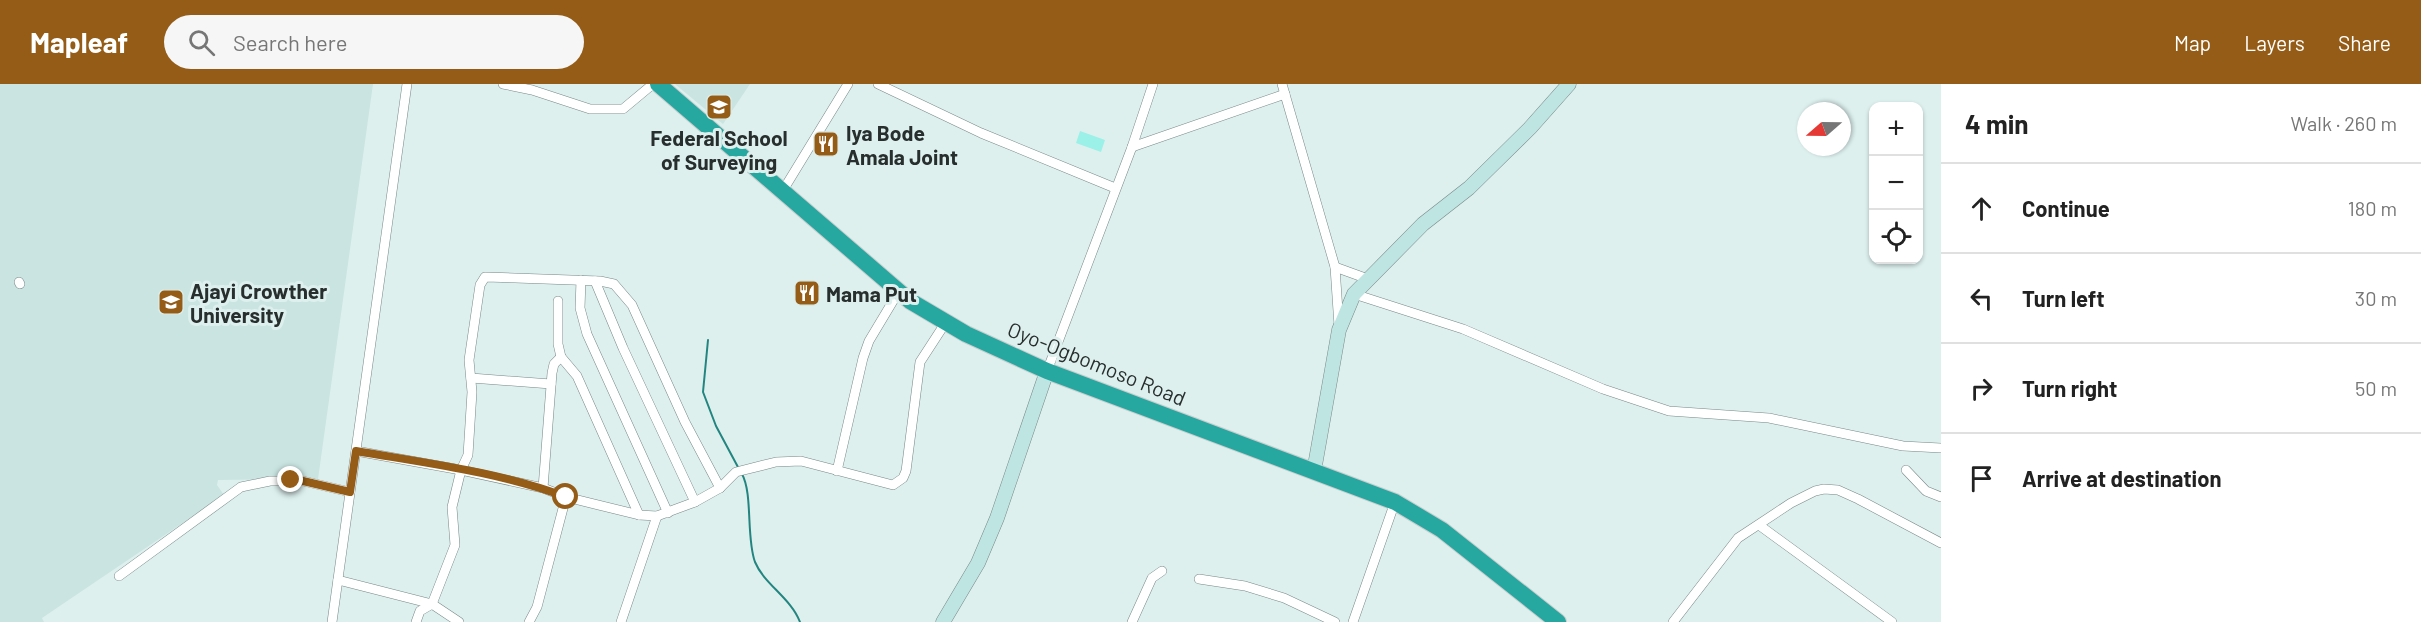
<!DOCTYPE html>
<html lang="en">
<head>
<meta charset="utf-8">
<style>
  body { margin:0; font-family:Barlow,sans-serif; background:#f6f6f6; color:#222 }
  .controls { position:absolute; right:18px; top:18px; display:grid; overflow:hidden; border-radius:12px; box-shadow:0 2px 4px #0004 }
  .controls button { width:54px; height:54px; display:grid; place-items:center; padding:0; border:0; border-bottom:2px solid #e0e0e0; background:#fff; color:#222; font:30px sans-serif }
  .compass { position:absolute; left:1797px; top:18px; width:54px; height:54px; border-radius:50%; background:#fff; box-shadow:0 2px 4px #0004; rotate:250deg }
  .stop { position:absolute; width:18px; height:18px; margin:-14px; border:4px solid #945c16; border-radius:50%; background:#fff }
  .stop.end { background:#945c16; border-color:#fff; box-shadow:0 2px 6px #0008 }
  .list { margin:0; padding:0; list-style:none }
  h2 { display:flex; justify-content:space-between; align-items:center; height:78px; margin:0; padding:0 24px; font-size:26px }
  h2 small { font-size:20px; font-weight:400; color:#767676 }
  .list li { display:grid; grid-template-columns:39px 1fr auto; gap:18px; align-items:center; box-sizing:border-box; height:90px; padding:0 24px; border-top:2px solid #e0e0e0 }
  .list b { display:block; font-size:22px; white-space:nowrap }
  .list em { font-size:20px; font-style:normal; color:#767676 }
  .icon { flex:none; width:33px; height:33px; fill:none; stroke:currentColor; stroke-width:2; stroke-linecap:round; stroke-linejoin:round }
  .map { position:relative; flex:none; width:1941px; height:538px; overflow:hidden }
  header { display:flex; align-items:center; gap:36px; box-sizing:border-box; height:84px; padding:0 30px; background:#945c16; color:#fff }
  header strong { font-size:28px }
  nav { display:flex; gap:33px; margin-inline-start:auto; font-size:21px }
  .search { width:420px; height:54px; background:#f6f6f6; display:flex; align-items:center; gap:15px; box-sizing:border-box; padding:0 21px; border-radius:33px; color:#767676; font-size:22px }
  main { display:flex }
  aside { flex:1; background:#fff }
  .map>svg:first-child { display:block }
  .built { fill:#c9e4e1 }
  .green { fill:#9bf0e8 }
  .lines { fill:none; stroke-linecap:round; stroke-linejoin:round }
  .stream { stroke:#238580; stroke-width:2 }
  .street-casing { stroke:#778886; stroke-width:10 }
  .secondary-casing { stroke:#778886; stroke-width:15 }
  .highway-casing { stroke:#cbcdcd; stroke-width:18 }
  .street { stroke:#fff; stroke-width:9 }
  .secondary { stroke:#bee5e2; stroke-width:14 }
  .highway { stroke:#26a7a0; stroke-width:16 }
  .route { stroke:#945c16; stroke-width:8 }
  .labels { text-anchor:middle; dominant-baseline:central; stroke-width:6; stroke-linejoin:round; paint-order:stroke }
  .poi-label { font-size:21px; font-weight:bold; fill:#272e2d; stroke:#ddf0ee; text-anchor:start }
  .street-label { font-size:21px; fill:#272e2d; stroke:#ddf0ee }
</style>
</head>
<body>
<header>
<strong>Mapleaf</strong>
<div class="search"><svg class="icon" aria-label="search" viewBox="0 0 24 24"><circle cx="10" cy="10" r="6"/><path d="M15 15l6 6"/></svg>Search here</div>
<nav><a>Map</a><a>Layers</a><a>Share</a></nav>
</header>
<main>
<div class="map">
<svg width="1941" height="538" viewBox="0 0 1941 538">
  <rect width="100%" height="100%" fill="#ddf0ee"/>
  <g class="built">
    <polygon points="0,0 373,0 318,395 218,396 217,401 224,411 42,534 44,538 0,538"/>
    <polygon points="675,0 750,0 723,40"/>
  </g>
  <polygon class="green" points="1080,47 1105,56 1101,68 1076,59"/>
  <g class="lines">
    <g class="stream">
      <polyline points="708,256 703,308 716,342 739,385"/>
      <path d="M742 390C753 410 746 454 755 478 764 500 791 514 800 538"/>
    </g>
    <g class="street-casing">
      <g id="street">
        <polyline points="503,0 532,6 590,25 623,25 653,0"/>
        <polyline points="878,0 981,49 1115,104"/>
        <polyline points="1282,0 1335,183 1339,242"/>
        <polyline points="1132,63 1285,10"/>
        <polyline points="782,108 848,0"/>
        <polyline points="1335,183 1368,195"/>
        <polyline points="581,196 580,224 587,250 668,429"/>
        <polyline points="595,197 623,264 695,418"/>
        <polyline points="19,198 20,200"/>
        <polyline points="1354,210 1463,245 1603,305 1669,327 1769,334 1903,362 1941,364"/>
        <polyline points="558,217 558,260 561,273 577,292 639,431"/>
        <polyline points="1047,287 1132,63 1153,0"/>
        <polyline points="471,294 551,300"/>
        <polyline points="356,367 461,386 543,404 566,413 639,431 657,432 695,418 720,404 736,388 776,378 801,377 893,401 903,394 906,387 920,278 946,238"/>
        <polyline points="1906,386 1926,407 1941,413"/>
        <polyline points="837,387 863,274 869,257 899,207"/>
        <polyline points="543,404 552,289 554,280 561,273"/>
        <polyline points="1759,441 1892,538"/>
        <polyline points="119,492 241,403 270,397 303,397 350,408"/>
        <polyline points="1199,495 1245,502 1284,514 1335,538"/>
        <polyline points="338,496 432,520 459,538"/>
        <polyline points="332,538 407,0"/>
        <polyline points="416,538 420,527 432,520 455,461 452,423 461,386 468,371 472,308 469,276 480,201 485,193 600,197 614,200 632,221 685,338 720,404"/>
        <polyline points="529,538 537,523 566,413"/>
        <polyline points="621,538 657,432"/>
        <polyline points="1132,538 1152,494 1162,487"/>
        <polyline points="1353,538 1395,418"/>
        <polyline points="1673,538 1738,454 1791,419 1815,407 1824,405 1838,406 1858,415 1941,459"/>
      </g>
    </g>
    <g class="secondary-casing">
      <g id="secondary">
        <polyline points="1314,387 1339,246 1354,210 1423,140 1469,104 1530,44 1569,0"/>
        <polyline points="943,538 978,479 997,434 1047,287"/>
      </g>
    </g>
    <g class="highway-casing">
      <polyline id="highway" points="658,0 910,217 966,250 1047,287 1395,418 1442,446 1558,538"/>
    </g>
    <use href="#street" class="street"/>
    <use href="#secondary" class="secondary"/>
    <use href="#highway" class="highway"/>
  </g>
  <g class="lines">
    <path class="route" d="M291 396 303 397 350 408 356 367C426 379 500 388 566 413"/>
  </g>
  <defs>
    <g id="school-square" transform="scale(1.35)"><rect x="-9" y="-9" width="18" height="18" rx="4" fill="#945c16" stroke="#ddf0ee"/><path d="M0-5L7-2L0 1L-7-2ZM-4 1L0 2.5L4 1V4Q0 6-4 4Z" fill="#fff"/></g>
    <g id="restaurant-square" transform="scale(1.35)"><rect x="-9" y="-9" width="18" height="18" rx="4" fill="#945c16" stroke="#ddf0ee"/><path d="M-5-6h1v4h1v-4h1v4h1v-4h1v5L-1.5 .5V6h-2V.5L-5-1ZM5-6V6H3V1.5H1.5Q1.5-4 5-6Z" fill="#fff"/></g>
    <g id="university-square" transform="scale(1.35)"><rect x="-9" y="-9" width="18" height="18" rx="4" fill="#945c16" stroke="#ddf0ee"/><path d="M0-5L7-2L0 1L-7-2ZM-4 1L0 2.5L4 1V4Q0 6-4 4Z" fill="#fff"/></g>
  </defs>
  <g fill-rule="evenodd">
    <use href="#school-square" x="719" y="23"/>
    <use href="#restaurant-square" x="826" y="60"/>
    <use href="#restaurant-square" x="807" y="209"/>
    <use href="#university-square" x="171" y="218"/>
  </g>
  <g class="labels">
    <g class="poi-label">
      <text x="846" y="48">Iya Bode<tspan x="846" dy="24">Amala Joint</tspan></text>
      <text x="719" y="53" text-anchor="middle">Federal School<tspan x="719" dy="24">of Surveying</tspan></text>
      <text x="190" y="206">Ajayi Crowther<tspan x="190" dy="24">University</tspan></text>
      <text x="826" y="209">Mama Put</text>
    </g>
    <g class="street-label">
      <text transform="translate(1097 279) rotate(22)">Oyo-Ogbomoso Road</text>
    </g>
  </g>
</svg>
<div class="controls">
<button>+</button>
<button>−</button>
<button><svg class="icon" aria-label="locate" viewBox="0 0 24 24"><circle cx="12" cy="12" r="6"/><path d="M12 2v4M12 18v4M2 12h4M18 12h4"/></svg></button>
</div>
<svg class="compass" viewBox="-18 -18 36 36"><path d="M0-13l5 13h-10z" fill="#e53935"/><path d="M0 13l5-13h-10z" fill="#767676"/></svg>
<div class="stop" style="left:566px;top:413px"></div>
<div class="stop end" style="left:291px;top:396px"></div>
</div>
<aside>
<h2>4 min<small>Walk · 260 m</small></h2>
<ul class="list">
<li><svg class="icon" aria-label="ahead" viewBox="0 0 24 24"><path d="M12 20V5M6 11l6-6 6 6"/></svg><div><b>Continue</b></div><em>180 m</em></li>
<li><svg class="icon" aria-label="left" viewBox="0 0 24 24"><path d="M17 20v-9H6M10 6l-5 5 5 5"/></svg><div><b>Turn left</b></div><em>30 m</em></li>
<li><svg class="icon" aria-label="right" viewBox="0 0 24 24"><path d="M7 20v-9h11M14 6l5 5-5 5"/></svg><div><b>Turn right</b></div><em>50 m</em></li>
<li><svg class="icon" aria-label="arrive" viewBox="0 0 24 24"><path d="M6 21V4h12l-3 4 3 4H6"/></svg><div><b>Arrive at destination</b></div></li>
</ul>
</aside>
</main>
</body>
</html>
